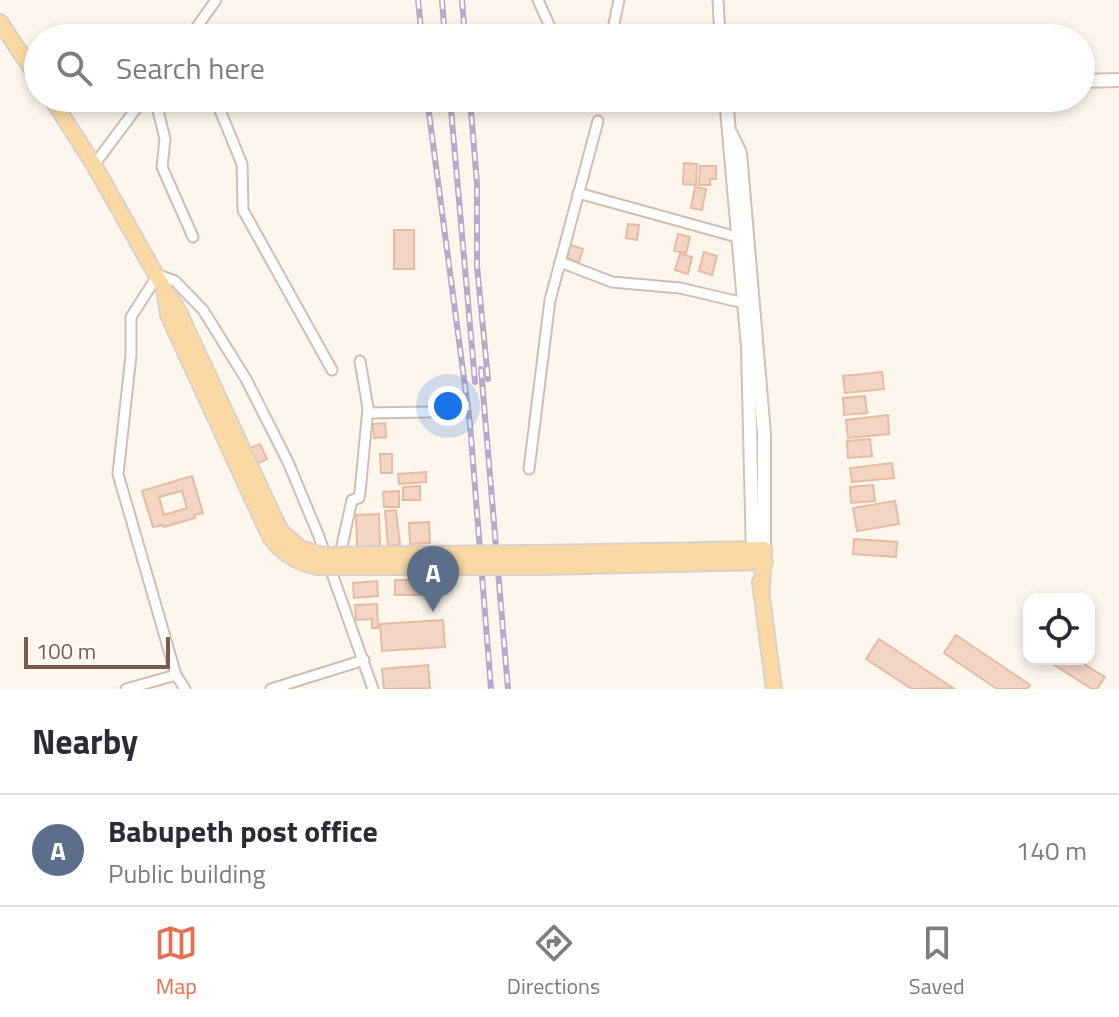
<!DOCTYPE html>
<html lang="en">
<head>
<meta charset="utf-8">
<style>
  body { margin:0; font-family:"Titillium Web",sans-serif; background:#f7f7f7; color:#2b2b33 }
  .controls { position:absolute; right:24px; bottom:24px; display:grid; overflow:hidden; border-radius:16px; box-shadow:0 4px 12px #0003 }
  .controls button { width:72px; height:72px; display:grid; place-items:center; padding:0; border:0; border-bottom:2px solid #e1e1e2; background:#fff; color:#2b2b33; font:40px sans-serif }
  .scale { position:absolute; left:24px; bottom:20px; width:146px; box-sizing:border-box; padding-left:8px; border:4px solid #7a5c4d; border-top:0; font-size:22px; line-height:28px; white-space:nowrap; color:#7a5c4d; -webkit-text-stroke:6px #fffaf3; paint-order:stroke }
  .you { position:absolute; left:448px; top:406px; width:28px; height:28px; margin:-20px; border:6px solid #fff; border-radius:50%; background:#1a73e8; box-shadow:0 0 0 12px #1a73e833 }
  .badge { display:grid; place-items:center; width:52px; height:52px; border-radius:50%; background:#e76f51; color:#fff; font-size:26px; font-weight:700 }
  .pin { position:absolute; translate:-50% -66px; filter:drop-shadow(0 2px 4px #0008) }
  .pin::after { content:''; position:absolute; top:42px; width:28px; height:24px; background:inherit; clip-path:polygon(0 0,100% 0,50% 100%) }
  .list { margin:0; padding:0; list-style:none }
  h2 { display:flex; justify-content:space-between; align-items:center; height:104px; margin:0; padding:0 32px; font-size:34px }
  h2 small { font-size:26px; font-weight:400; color:#7c7c81 }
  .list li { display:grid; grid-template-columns:52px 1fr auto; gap:24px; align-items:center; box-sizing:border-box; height:112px; padding:0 32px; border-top:2px solid #e1e1e2 }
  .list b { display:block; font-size:30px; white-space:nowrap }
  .list p { margin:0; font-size:26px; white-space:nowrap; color:#7c7c81 }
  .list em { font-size:26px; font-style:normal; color:#7c7c81 }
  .icon { flex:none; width:44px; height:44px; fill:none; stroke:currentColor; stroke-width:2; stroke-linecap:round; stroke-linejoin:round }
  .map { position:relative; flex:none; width:1119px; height:689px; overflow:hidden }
  .search { position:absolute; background:#fff; box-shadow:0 4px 12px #0003; left:24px; right:24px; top:24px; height:88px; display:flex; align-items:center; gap:20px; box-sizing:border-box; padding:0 28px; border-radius:44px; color:#7c7c81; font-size:30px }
  .sheet { height:216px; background:#fff }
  nav { display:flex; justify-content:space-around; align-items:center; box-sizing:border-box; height:112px; border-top:2px solid #e1e1e2; background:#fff; font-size:22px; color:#7c7c81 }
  nav a { display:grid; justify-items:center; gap:4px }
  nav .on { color:#e76f51 }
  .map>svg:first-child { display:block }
  .building { fill:#f3d5c3; stroke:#e6bba3; stroke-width:2; fill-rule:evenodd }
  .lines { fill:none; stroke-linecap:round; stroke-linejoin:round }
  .street-casing { stroke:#d1beb0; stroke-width:13 }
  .secondary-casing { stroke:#d6c0b0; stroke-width:16 }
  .primary-casing { stroke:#dad1cd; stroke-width:18 }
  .street { stroke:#fff; stroke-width:9 }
  .secondary { stroke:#fff; stroke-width:12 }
  .primary { stroke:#fbd9a5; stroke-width:14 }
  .rail-casing { stroke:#b9a8c9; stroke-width:6 }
  .rail { stroke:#fffaf3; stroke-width:3; stroke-dasharray:9; stroke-linecap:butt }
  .primary-bridge-casing { stroke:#dad1cd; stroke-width:18; stroke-linecap:butt }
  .primary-bridge { stroke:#fbd9a5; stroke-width:14 }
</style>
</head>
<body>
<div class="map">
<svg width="1119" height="689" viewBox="0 0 1119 689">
  <rect width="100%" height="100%" fill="#fdf6ec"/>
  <g class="building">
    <polygon points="684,163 697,164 696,185 683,184"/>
    <polygon points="700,166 716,166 716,179 710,179 710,185 699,185"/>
    <polygon points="695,187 706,189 702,210 691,208"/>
    <polygon points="628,224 639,225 637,240 626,238"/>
    <rect x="394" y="230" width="20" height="39"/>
    <polygon points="678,234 690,237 686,253 674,251"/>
    <polygon points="570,245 583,249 579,262 566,258"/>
    <polygon points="704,252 717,256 712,275 699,271"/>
    <polygon points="680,254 692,257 688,274 675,270"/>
    <polygon points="882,372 884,389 845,393 843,376"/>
    <polygon points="865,396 867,413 844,415 843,398"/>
    <polygon points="888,415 889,434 848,438 846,420"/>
    <polygon points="385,423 386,437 374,438 373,424"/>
    <polygon points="870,439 872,456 848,458 847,441"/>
    <polygon points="260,444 267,459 253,465 246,450"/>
    <polygon points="380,454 392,454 392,473 381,473"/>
    <polygon points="892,463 894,478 852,482 850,468"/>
    <polygon points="426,472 426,482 399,484 398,474"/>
    <path d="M192 476 203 513 194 515 195 518 164 527 163 525 153 527 142 491ZM182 491 187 508 164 515 159 497Z"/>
    <polygon points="873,485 875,501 851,503 850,487"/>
    <polygon points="420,486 420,500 403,500 403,487"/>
    <polygon points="399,491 399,507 384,507 383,492"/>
    <polygon points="895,501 899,524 857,531 853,508"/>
    <polygon points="396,510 400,545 388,546 385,511"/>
    <polygon points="379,514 380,546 357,547 356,515"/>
    <polygon points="429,522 430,543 410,544 409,523"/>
    <polygon points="854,539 897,542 896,557 853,554"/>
    <rect x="395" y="580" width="29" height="15"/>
    <polygon points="377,581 378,596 354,598 353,583"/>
    <polygon points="377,604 378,628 372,628 372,619 356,620 355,605"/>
    <polygon points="443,620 445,647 382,651 380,624"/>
    <polygon points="956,635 1030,685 1027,689 997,689 944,653"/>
    <polygon points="879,639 953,688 912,689 866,659"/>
    <polygon points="1045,659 1076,659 1105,677 1097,689 1092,689"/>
    <polygon points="428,665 430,688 384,689 382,669"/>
  </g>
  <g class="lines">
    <g class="street-casing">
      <g id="street">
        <polyline points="538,0 555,38"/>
        <polyline points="718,0 720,38"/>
        <polyline points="189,38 216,0"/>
        <polyline points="611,38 619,0"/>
        <polyline points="155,98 165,139 162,167 193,237"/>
        <polyline points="215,98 242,164 243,210 332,370"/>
        <polyline points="94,165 144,98"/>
        <polyline points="578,193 737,237"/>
        <polyline points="560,262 612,282 680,288 744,303"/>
        <polyline points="368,413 428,412"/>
        <polyline points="529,469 550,300 598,121"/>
        <polyline points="339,559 352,500 359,498 360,492 368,408 360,361"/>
        <polyline points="126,689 176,675"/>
        <polyline points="185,689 176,675 118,474 131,355 131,317 158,275 175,281 203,310 246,379 288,462 318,534 373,689"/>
        <polyline points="271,689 364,660"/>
      </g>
    </g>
    <g class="secondary-casing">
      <g id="secondary">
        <polyline points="1081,81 1119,80"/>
        <polyline points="726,98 748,347 753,555"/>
        <polyline points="731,134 740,153 764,434 764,549"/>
      </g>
    </g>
    <g class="primary-casing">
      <g id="primary">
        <polyline points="0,22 38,79"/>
        <polyline points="51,98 94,165 164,289"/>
        <polyline points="539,553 764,549 762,588"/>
        <polyline points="539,567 765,562"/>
        <polyline points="760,582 774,689"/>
      </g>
    </g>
    <use href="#street" class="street"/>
    <use href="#secondary" class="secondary"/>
    <use href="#primary" class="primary"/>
    <g class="rail-casing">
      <g id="rail">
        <polyline points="418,0 422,38"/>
        <polyline points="442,0 445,38"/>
        <polyline points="462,0 465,38"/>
        <polyline points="427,98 470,424 491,689"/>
        <polyline points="450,98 475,382"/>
        <polyline points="470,98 477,184 477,266 488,379"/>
        <polyline points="481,369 508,689"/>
      </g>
    </g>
    <use href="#rail" class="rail"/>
    <g class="primary-bridge-casing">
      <g id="primary-bridge">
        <path d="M164 289 168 315 270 537C283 554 296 562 317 567H539"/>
        <polyline points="167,293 178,310 280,530 300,548 322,555 539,553"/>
      </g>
    </g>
    <use href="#primary-bridge" class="primary-bridge"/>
  </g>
</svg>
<div class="controls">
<button><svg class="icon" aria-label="locate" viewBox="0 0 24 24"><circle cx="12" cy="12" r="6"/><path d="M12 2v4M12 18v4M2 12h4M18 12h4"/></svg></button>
</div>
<div class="scale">100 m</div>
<div class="you"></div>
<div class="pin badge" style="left:433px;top:612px;background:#5c6f8a">A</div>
<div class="search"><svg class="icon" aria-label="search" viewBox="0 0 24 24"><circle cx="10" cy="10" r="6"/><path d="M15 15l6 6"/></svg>Search here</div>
</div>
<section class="sheet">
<h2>Nearby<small></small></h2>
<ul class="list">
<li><span class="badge" style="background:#5c6f8a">A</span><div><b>Babupeth post office</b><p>Public building</p></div><em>140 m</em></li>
</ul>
</section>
<nav>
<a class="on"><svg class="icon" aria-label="map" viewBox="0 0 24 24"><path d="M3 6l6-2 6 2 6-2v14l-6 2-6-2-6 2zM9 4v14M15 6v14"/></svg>Map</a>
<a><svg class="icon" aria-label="directions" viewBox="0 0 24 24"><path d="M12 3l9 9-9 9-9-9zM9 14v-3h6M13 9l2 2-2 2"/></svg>Directions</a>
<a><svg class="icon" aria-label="saved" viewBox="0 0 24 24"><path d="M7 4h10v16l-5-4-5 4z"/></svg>Saved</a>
</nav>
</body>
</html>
